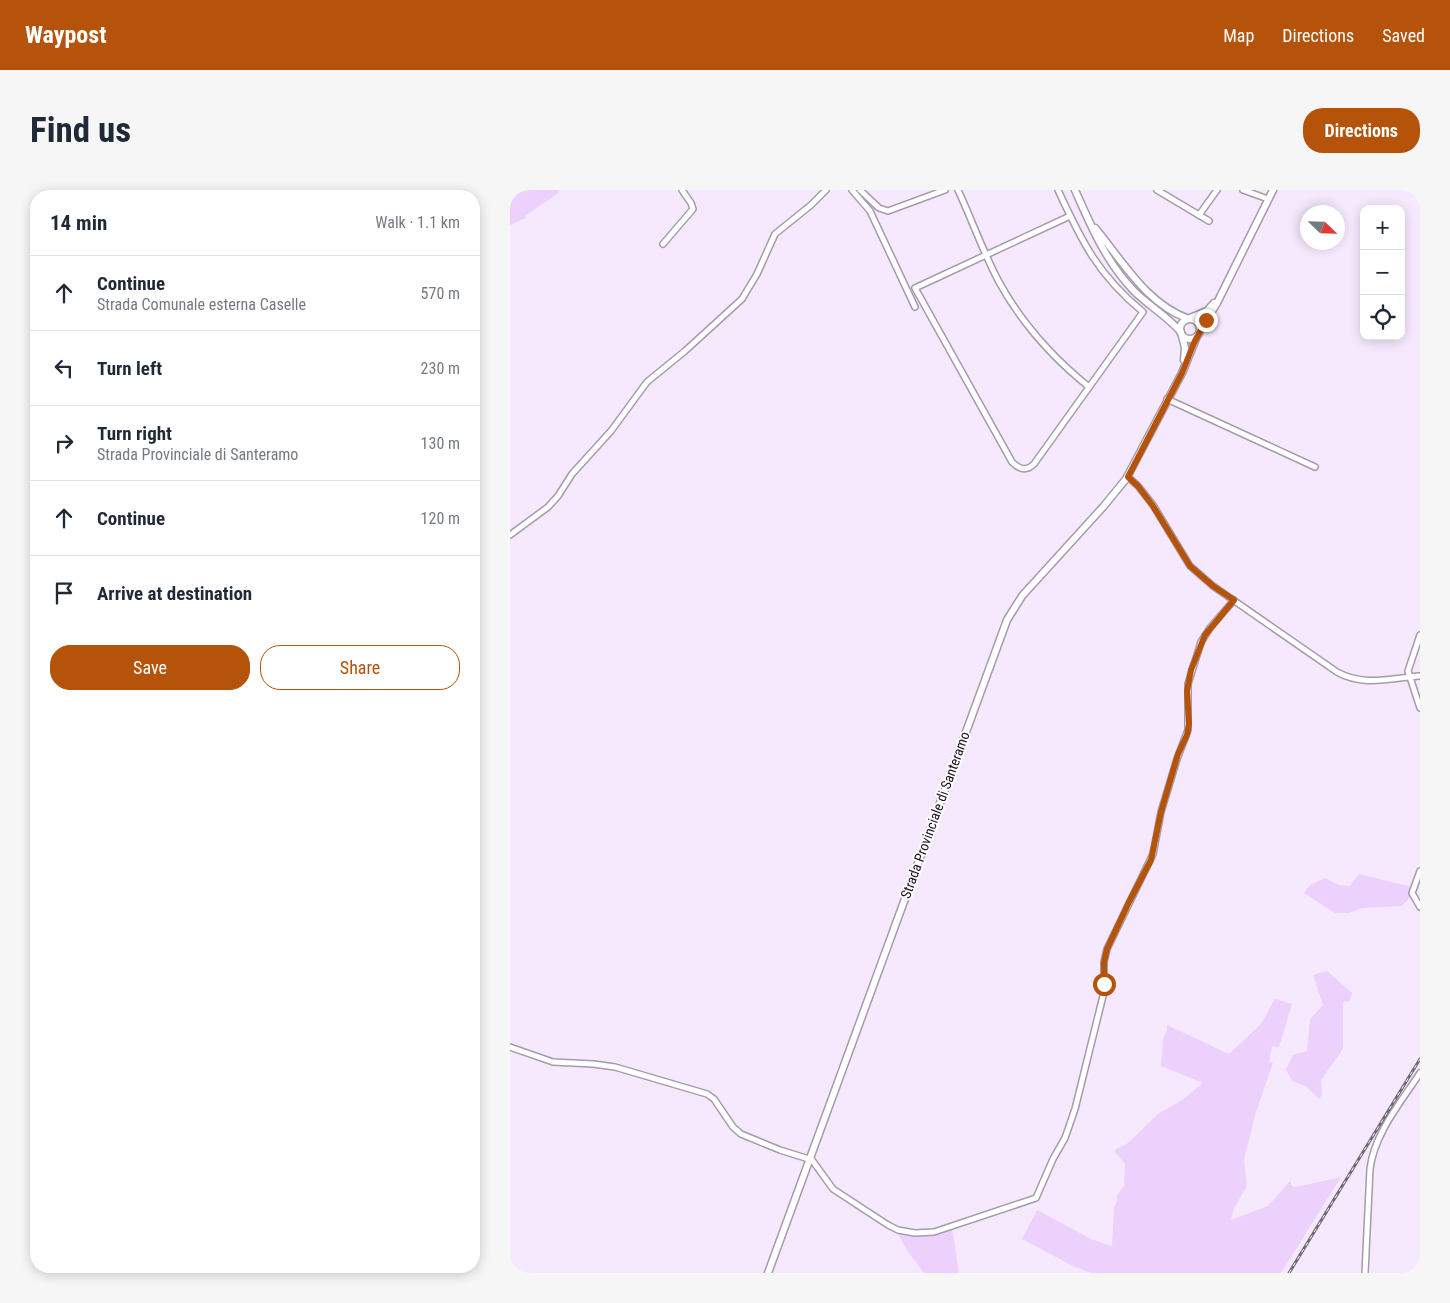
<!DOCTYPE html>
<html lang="en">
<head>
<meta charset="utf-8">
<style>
  body { margin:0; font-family:"Roboto Condensed",sans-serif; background:#f6f6f7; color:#1f2937 }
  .controls { position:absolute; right:15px; top:15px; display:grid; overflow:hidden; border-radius:10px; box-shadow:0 2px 12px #0003 }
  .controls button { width:45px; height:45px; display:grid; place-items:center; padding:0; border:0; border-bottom:1px solid #e0e1e3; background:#fff; color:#1f2937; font:25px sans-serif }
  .compass { position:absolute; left:790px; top:15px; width:45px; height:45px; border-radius:50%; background:#fff; box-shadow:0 2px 12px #0003; rotate:113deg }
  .stop { position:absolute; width:15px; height:15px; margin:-11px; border:4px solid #b45309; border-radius:50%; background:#fff }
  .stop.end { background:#b45309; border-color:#fff; box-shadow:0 1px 5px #0008 }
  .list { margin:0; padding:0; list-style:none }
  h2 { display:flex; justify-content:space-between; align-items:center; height:65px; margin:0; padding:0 20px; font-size:21px }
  h2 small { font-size:16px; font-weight:400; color:#747a83 }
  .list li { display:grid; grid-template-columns:32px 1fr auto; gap:15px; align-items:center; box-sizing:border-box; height:75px; padding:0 20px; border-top:1px solid #e0e1e3 }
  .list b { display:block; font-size:19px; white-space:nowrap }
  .list p { margin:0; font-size:16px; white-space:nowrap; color:#747a83 }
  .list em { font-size:16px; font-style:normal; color:#747a83 }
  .actions { display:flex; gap:10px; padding:15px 20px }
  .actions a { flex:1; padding:11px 0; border:1px solid #b45309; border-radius:20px; text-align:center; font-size:18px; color:#b45309 }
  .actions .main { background:#b45309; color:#fff }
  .icon { flex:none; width:28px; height:28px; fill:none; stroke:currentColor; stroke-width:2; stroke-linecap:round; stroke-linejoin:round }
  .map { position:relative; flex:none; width:910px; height:1083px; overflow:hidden; border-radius:20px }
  header { display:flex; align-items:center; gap:30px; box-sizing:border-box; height:70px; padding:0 25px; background:#b45309; color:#fff }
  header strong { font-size:24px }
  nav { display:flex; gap:28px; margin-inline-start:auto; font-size:18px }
  .intro { display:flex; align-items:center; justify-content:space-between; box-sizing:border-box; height:120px; padding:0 30px }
  h1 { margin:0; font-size:35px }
  .button { padding:12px 22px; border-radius:20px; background:#b45309; color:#fff; font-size:18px; font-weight:700 }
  main { display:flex; gap:30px; padding:0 30px }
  aside { flex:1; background:#fff; border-radius:20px; box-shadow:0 2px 12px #0003 }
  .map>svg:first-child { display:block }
  .green { fill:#ebd1fb }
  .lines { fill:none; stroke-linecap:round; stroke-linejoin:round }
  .minor-casing { stroke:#a69aad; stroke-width:8 }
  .major-casing { stroke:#a69aad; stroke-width:9 }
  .minor { stroke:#fff; stroke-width:5 }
  .major { stroke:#fff; stroke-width:6 }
  .rail-casing { stroke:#6f6773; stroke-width:3 }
  .rail { stroke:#fdfbff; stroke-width:1; stroke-dasharray:4; stroke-linecap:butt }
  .route { stroke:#b45309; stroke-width:6 }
  .labels { text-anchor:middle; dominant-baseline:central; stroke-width:4; stroke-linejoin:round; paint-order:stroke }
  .street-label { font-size:14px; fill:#18131a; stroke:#fdfbff }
</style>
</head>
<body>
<header>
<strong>Waypost</strong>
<nav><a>Map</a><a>Directions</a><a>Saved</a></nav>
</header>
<div class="intro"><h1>Find us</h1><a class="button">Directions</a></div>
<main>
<aside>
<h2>14 min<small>Walk · 1.1 km</small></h2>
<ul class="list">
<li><svg class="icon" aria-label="ahead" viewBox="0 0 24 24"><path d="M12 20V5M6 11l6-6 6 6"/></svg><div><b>Continue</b><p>Strada Comunale esterna Caselle</p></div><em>570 m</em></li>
<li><svg class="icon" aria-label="left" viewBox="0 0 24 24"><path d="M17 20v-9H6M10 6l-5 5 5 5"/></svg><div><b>Turn left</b></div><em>230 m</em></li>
<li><svg class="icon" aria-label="right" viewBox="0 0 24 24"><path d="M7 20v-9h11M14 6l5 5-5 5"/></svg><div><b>Turn right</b><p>Strada Provinciale di Santeramo</p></div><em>130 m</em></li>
<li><svg class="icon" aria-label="ahead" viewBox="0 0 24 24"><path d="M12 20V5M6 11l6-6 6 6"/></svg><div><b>Continue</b></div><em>120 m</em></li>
<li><svg class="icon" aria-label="arrive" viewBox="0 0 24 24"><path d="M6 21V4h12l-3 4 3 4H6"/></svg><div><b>Arrive at destination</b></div></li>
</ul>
<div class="actions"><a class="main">Save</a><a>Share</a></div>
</aside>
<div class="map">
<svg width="910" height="1083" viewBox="0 0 910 1083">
  <rect width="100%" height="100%" fill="#f6e9fd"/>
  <g class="green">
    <polygon points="0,0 48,0 50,2 15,26 16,28 0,35"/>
    <polygon points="849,684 902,697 903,704 892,716 852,718 838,723 825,723 794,703 800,695 815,688 829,695 840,696"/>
    <polygon points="817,781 842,803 840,811 833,812 833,859 811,890 812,905 809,909 796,896 782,891 776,880 783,865 797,861 800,829 813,815 803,785"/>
    <polygon points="765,809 782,814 769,857 762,856 759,872 763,873 746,922 734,970 737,996 724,1018 721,1030 758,1016 780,991 782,996 786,997 831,987 771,1083 581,1083 563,1076 512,1049 527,1020 581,1049 602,1056 604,1018 607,1011 607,1005 614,996 615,974 605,962 606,959 618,953 648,924 672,910 693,893 651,876 653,849 657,841 657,835 719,864 751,834"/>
    <polygon points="442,1038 449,1083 414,1083 398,1062 387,1042 419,1045"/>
  </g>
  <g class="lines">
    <g class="minor-casing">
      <g id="minor">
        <polyline points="342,0 360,21 405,117"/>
        <polyline points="350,0 369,18 378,21 435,0"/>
        <path d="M448 0C462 30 473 62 489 92 511 132 543 168 579 197"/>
        <path d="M548 0C572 52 588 85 633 122L524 274C516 282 509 279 502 272L405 98 560 26"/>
        <polyline points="647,0 699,31"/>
        <polyline points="733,0 758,9"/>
        <polyline points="689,25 707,0"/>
        <polyline points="153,54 183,19 181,13 172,0"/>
        <polyline points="657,209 805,277"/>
        <path d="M618 287 628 296 643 315 680 376 703 396 827 482C854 497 881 488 910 486"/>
        <polyline points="0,345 38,317 48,306 62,284 101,241 137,192 175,161 232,109 247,84 265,44 301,15 316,0"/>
        <polyline points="910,445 898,481 910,518"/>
        <polyline points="910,681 902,703 910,717"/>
        <polyline points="0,857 43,872 83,874 105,877 197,904 204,909 223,937 231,944 270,960 302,970 323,999 378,1035 388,1040 405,1043 424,1042 526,1008 543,969 555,948 565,919 594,802 594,772 597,759 643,664 651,622 667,569 678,540 678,494 691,452 700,438 724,410"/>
        <path d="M855 1083 860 979C864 944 891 912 910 883"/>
      </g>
    </g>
    <g class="major-casing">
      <g id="major">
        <path d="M565 0C581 36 596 72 624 101 638 115 657 126 671 142"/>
        <path d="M585 38C612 70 636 114 679 129"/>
        <polyline points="680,128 697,121 704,113"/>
        <circle cx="680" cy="139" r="10"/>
        <polyline points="691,139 707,113 763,0"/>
        <polyline points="672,146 675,158 674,170"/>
        <polyline points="258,1083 497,430 512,406 593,317 616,289 672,183 687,146"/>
      </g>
    </g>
    <use href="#minor" class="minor"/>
    <use href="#major" class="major"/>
    <g class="rail-casing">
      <polyline id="rail" points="779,1083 910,869"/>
    </g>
    <use href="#rail" class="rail"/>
  </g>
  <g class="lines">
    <polyline class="route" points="594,794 594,772 597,759 619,712 641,670 651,622 668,564 677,545 679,534 677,501 681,480 695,445 724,410 703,396 680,376 643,316 628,296 618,287 672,183 684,153 696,130"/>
  </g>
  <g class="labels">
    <g class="street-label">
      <text transform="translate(425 625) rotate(-70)">Strada Provinciale di Santeramo</text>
    </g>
  </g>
</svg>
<div class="controls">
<button>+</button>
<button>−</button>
<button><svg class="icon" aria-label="locate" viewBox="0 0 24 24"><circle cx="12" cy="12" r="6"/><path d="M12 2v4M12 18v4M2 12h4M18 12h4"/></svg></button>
</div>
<svg class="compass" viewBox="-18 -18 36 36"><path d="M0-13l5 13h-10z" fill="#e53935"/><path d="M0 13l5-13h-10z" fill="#747a83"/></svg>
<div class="stop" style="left:594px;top:794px"></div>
<div class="stop end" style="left:696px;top:130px"></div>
</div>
</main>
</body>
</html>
